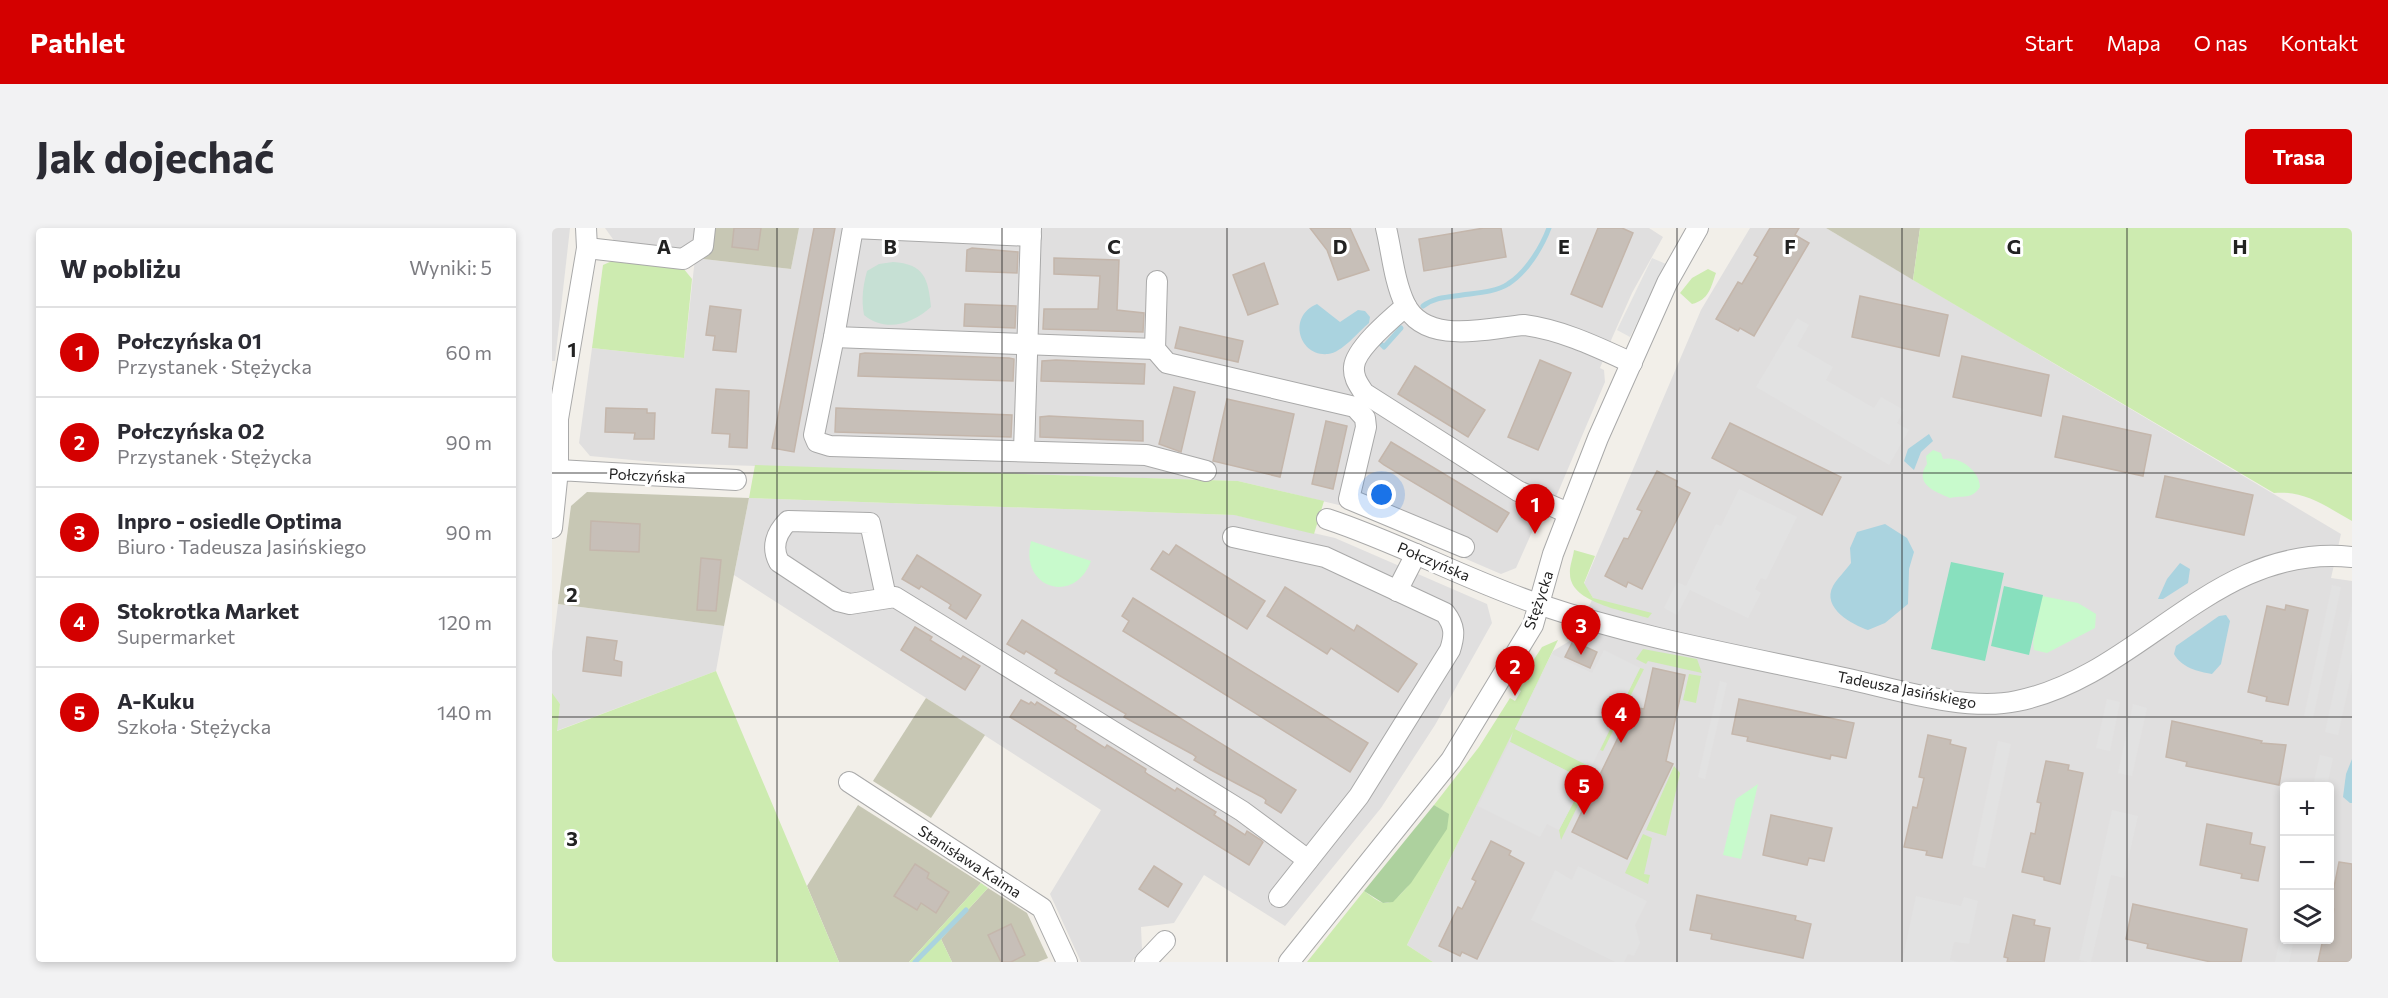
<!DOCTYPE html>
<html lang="pl">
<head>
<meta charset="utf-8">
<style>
  body { margin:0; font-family:Commissioner,sans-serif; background:#f2f2f3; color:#2b2b33 }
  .controls { position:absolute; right:18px; bottom:18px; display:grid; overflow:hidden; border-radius:6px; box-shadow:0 3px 9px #0003 }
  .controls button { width:54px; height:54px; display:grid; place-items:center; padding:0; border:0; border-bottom:2px solid #e1e1e2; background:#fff; color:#2b2b33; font:30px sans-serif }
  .you { position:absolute; left:830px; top:267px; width:21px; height:21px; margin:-15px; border:4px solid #fff; border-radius:50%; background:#1a73e8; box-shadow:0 0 0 9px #1a73e833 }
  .badge { display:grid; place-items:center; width:39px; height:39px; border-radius:50%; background:#d40000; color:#fff; font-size:20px; font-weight:700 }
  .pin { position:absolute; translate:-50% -50px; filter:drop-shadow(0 2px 3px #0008) }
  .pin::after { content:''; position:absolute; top:32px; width:21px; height:18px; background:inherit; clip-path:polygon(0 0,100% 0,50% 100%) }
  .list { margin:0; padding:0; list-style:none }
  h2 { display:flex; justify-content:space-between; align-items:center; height:78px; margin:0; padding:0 24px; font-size:26px }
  h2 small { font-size:20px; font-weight:400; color:#7c7c81 }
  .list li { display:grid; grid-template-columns:39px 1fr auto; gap:18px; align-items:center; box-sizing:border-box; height:90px; padding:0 24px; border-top:2px solid #e1e1e2 }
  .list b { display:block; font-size:22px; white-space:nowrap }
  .list p { margin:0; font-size:20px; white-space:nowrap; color:#7c7c81 }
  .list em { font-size:20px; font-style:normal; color:#7c7c81 }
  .icon { flex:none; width:33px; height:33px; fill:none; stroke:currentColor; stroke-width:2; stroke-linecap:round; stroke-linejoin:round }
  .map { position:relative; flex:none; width:1800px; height:734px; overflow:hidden; border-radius:6px }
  header { display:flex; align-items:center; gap:36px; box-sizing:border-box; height:84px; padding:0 30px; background:#d40000; color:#fff }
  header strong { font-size:28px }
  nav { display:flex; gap:33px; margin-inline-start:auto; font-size:21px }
  .intro { display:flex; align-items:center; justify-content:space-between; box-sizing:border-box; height:144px; padding:0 36px }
  h1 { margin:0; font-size:42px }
  .button { padding:15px 27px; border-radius:6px; background:#d40000; color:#fff; font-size:21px; font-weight:700 }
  main { display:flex; gap:36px; padding:0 36px }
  aside { flex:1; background:#fff; border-radius:6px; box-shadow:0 3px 9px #0003 }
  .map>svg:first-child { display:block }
  .residential { fill:#e0dfdf; fill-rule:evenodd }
  .construction { fill:#c7c7b4 }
  .grass { fill:#cdebb0 }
  .forest { fill:#add19e }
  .wetland { fill:#c6e0d4 }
  .park { fill:#c8facc }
  .pitch { fill:#88e0be }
  .parking { fill:#e2e2e2 }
  .water { fill:#aad3df }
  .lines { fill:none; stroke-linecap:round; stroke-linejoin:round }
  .stream { stroke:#aad3df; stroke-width:5 }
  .building { fill:#c7bfb8; stroke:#c4b6ab; stroke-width:1.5 }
  .minor-casing { stroke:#a9a9a9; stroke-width:22 }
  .minor { stroke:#fff; stroke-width:20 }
  .grid { fill:none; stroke:#222; stroke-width:1.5; stroke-opacity:0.55 }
  .labels { text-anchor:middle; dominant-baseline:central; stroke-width:6; stroke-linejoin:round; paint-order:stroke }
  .street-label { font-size:15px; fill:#222; stroke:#fff }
  .grid-label { font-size:20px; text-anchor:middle; font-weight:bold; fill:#222; stroke:#fff; stroke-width:6; stroke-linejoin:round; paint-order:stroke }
</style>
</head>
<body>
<header>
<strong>Pathlet</strong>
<nav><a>Start</a><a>Mapa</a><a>O nas</a><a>Kontakt</a></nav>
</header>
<div class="intro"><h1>Jak dojechać</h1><a class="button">Trasa</a></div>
<main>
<aside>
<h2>W pobliżu<small>Wyniki: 5</small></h2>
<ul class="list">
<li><span class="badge">1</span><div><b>Połczyńska 01</b><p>Przystanek · Stężycka</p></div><em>60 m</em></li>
<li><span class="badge">2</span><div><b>Połczyńska 02</b><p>Przystanek · Stężycka</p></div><em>90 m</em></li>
<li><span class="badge">3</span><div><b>Inpro - osiedle Optima</b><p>Biuro · Tadeusza Jasińskiego</p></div><em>90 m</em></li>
<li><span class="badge">4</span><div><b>Stokrotka Market</b><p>Supermarket</p></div><em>120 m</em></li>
<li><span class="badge">5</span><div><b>A-Kuku</b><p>Szkoła · Stężycka</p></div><em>140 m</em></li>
</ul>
</aside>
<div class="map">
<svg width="1800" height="734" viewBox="0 0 1800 734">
  <rect width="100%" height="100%" fill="#f2efe9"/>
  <g class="residential">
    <polygon points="0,0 18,0 3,133 0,133"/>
    <polygon points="53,0 146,0 145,8 129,21 63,14"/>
    <polygon points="247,0 1097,0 1111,9 1080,65 1060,110 1048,140 1052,142 1053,154 995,290 988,286 964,340 949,346 791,278 686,253 112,235 38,228 27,215 40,120 132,130 143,30 239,41"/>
    <path d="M1198 0H1274L1789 306 1779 350 1800 353V734H881L855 717 1001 423 1021 411 1041 370 1032 356 1149 82ZM1732 558H1778V712H1732Z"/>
    <polygon points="197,270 683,287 783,310 935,376 940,395 883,497 829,580 733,698 652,647 622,695 589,699 590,722 579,734 529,734 498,666 549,582 182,347"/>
    <polygon points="6,376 172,398 164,443 4,503 8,476 0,466 0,424"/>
  </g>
  <g class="construction">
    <polygon points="146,0 247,0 239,41 143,30"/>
    <polygon points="1274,0 1368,0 1361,52"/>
    <polygon points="35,264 197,270 172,398 6,376 19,278"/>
    <polygon points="374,470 433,507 379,590 321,553"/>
    <polygon points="306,577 429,655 357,734 287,734 255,658"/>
    <polygon points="436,660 475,685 496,730 486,734 400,734 389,711"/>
  </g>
  <g class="grass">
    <path d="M1368 0H1800V293C1775 279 1752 262 1722 265L1361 52Z"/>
    <polygon points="69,29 127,35 140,51 132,130 40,120 51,37"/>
    <path d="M1156 41 1164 45C1159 59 1157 72 1140 76L1128 65 1140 50Z"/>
    <polygon points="203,237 686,253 772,273 762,306 682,287 197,270"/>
    <path d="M1022 322 1043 328 1032 355 1041 370 1100 385 1096 390C1074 383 1018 375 1018 346 1017 339 1021 330 1022 322Z"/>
    <path d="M1006 412 963 501 1043 541 1035 558 1031 556 1033 552 958 514 961 504 855 717 881 734H755L812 663C818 667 826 674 832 675 855 677 887 604 896 586L882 577 927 519 958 470 963 473 969 463 964 459 990 419Z"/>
    <polygon points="1091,421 1145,431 1150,445 1096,433 1094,436 1084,431"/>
    <polygon points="1088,440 1092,441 1051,523 1048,522"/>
    <polygon points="164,443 287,734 0,734 0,465 8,476 5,503"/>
    <polygon points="1137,446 1149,448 1144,475 1131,472"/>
    <polygon points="1122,538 1128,545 1114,608 1094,602"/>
    <polygon points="1029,560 1033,563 1009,612 1007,602"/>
    <polygon points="1091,606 1100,610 1092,646 1098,647 1096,656 1073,645"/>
    <polygon points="429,655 436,660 389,711 400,734 357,734"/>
  </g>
  <polygon class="forest" points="882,577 897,586 895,601 859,655 841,674 831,675 812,663"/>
  <path class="wetland" d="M341 34C372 36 376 50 379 79 360 96 334 105 312 87 309 71 311 58 315 43L327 36Z"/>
  <g class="park">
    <path d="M1381 222 1389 225 1391 231C1407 227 1428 243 1428 259 1420 272 1410 267 1398 270 1384 264 1361 256 1375 236L1374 228Z"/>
    <path d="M479 313 539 333C522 378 467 360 479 313Z"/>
    <polygon points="1490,368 1526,375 1544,386 1543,400 1495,425 1482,422 1481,414"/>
    <polygon points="1206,556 1189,631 1171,627 1184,571"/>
  </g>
  <g class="pitch">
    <polygon points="1399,334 1452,345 1433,433 1379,421"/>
    <polygon points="1452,358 1491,367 1477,427 1439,418"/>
  </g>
  <g class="parking">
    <polygon points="1100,30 1114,36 1078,109 1065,102"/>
    <polygon points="1245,90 1257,97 1245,118 1281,139 1274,152 1322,180 1329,169 1352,182 1345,195 1357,202 1337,237 1204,159"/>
    <polygon points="1187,261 1245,289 1214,352 1209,350 1203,361 1209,365 1196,390 1138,362 1125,387 1112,380 1125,354 1134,358 1164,296 1169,298"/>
    <polygon points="1780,357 1789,359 1761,490 1752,488"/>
    <polygon points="1800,379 1800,443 1786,507 1773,504"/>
    <polygon points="1052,422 1088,440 1039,539 963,501 1000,426 1040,445"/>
    <polygon points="1168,453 1175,455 1153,551 1146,549"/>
    <polygon points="1555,471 1568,474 1558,523 1544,520"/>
    <polygon points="1581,476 1595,480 1580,548 1566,545"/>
    <polygon points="1446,513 1459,516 1433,640 1420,637"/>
    <polygon points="958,514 1033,552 1007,602 995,596 988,609 926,578"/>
    <polygon points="1768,527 1781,530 1775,558 1761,558"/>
    <polygon points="1560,582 1586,588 1572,650 1559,647 1539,734 1536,734 1527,732"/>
    <polygon points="1026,638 1095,673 1083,697 1088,715 1082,728 1076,726 1072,734 1063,734 979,692 1003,642 1020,652"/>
    <polygon points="1364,668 1409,678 1412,669 1426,673 1417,716 1402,714 1398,732 1406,734 1350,734"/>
    <polygon points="1732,691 1732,712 1742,712 1737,734 1723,734"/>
  </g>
  <g class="water">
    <path d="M765 76 788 94 806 82 813 83 818 89 817 95C807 103 790 125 776 126 747 129 735 88 765 76Z"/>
    <polygon points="1377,206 1381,213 1369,224 1362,242 1352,233 1356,221"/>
    <path d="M1333 296 1355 310 1362 324 1357 341 1356 376 1333 395 1316 402C1301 397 1269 380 1281 358 1285 351 1293 343 1299 335L1298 320 1305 304Z"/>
    <polygon points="1628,335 1638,341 1636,355 1611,371 1606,371 1615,351"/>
    <path d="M1674 387 1678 393 1669 436 1660 446C1646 444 1629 439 1622 426L1624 418 1667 388Z"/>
    <polygon points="1800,531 1800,575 1798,575 1791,569 1794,546"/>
  </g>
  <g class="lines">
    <g class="stream">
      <path d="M871 78C883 69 896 69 910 67 924 65 944 64 956 56 974 45 990 19 997 0"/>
      <polyline points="828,115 832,119 849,100"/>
      <polyline points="363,734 414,682"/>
    </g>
  </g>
  <g class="building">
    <polygon points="182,0 209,0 206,22 180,19"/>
    <polygon points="262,0 283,0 242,224 220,220"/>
    <polygon points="758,0 798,0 817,42 786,52 775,22"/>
    <polygon points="932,0 949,0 954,29 872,43 867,11"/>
    <polygon points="1046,0 1070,0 1081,5 1050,79 1019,66"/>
    <polygon points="1218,0 1247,0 1243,7 1257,15 1202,108 1188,100 1186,103 1164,91 1186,54 1190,56 1206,29 1202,27"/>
    <polygon points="420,20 466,24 465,45 414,43 415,22"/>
    <polygon points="502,30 567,32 565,82 592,85 591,104 491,101 492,81 546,81 548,48 502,46"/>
    <polygon points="712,35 726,76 696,87 681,47"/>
    <polygon points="1308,68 1396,87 1387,128 1300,109"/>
    <polygon points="413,76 464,78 463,100 412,98"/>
    <polygon points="158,78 189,82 184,124 161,122 163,108 154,107"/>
    <polygon points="628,99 691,113 686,134 623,120"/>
    <polygon points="313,125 457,130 462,131 461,153 306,148 308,126"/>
    <polygon points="1410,128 1497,147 1489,188 1401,169"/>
    <polygon points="504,132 593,136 592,156 489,153 490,133"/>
    <polygon points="988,132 1019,145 986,222 956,209"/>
    <polygon points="863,138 933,182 916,209 846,166"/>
    <polygon points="622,159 643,164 629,224 607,216"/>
    <polygon points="164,161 197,163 195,220 177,219 178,206 160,205"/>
    <polygon points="675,171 742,186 728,249 661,233"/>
    <polygon points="54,180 95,181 95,185 103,185 102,211 82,211 83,205 53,204"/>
    <polygon points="284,180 460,187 459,209 283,204"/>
    <polygon points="497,188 591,193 591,213 488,209 488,189"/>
    <polygon points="1511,188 1599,207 1591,248 1503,229"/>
    <polygon points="774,193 795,198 781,261 760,256"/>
    <polygon points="1178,195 1289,249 1270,287 1160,230"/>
    <polygon points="839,214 957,285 945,304 832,237 827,233"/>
    <polygon points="1105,243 1125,253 1124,258 1138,265 1090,361 1076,354 1074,359 1053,348 1072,310 1076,311 1090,283 1085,281"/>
    <polygon points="1613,248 1701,267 1692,307 1604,289"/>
    <polygon points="39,293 88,296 87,324 38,322"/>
    <polygon points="624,317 713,373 695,401 599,341 611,323 617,327"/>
    <polygon points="365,327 429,367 414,391 397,380 399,377 395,374 369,358 367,361 350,351"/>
    <polygon points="149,330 169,332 164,383 145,382"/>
    <polygon points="733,359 802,403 805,397 865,436 846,464 779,420 775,426 715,388"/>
    <polygon points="581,370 816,515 798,544 571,403 577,393 570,388"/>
    <polygon points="1734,377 1756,382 1736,477 1714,473 1715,469 1696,464 1715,378 1733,382"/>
    <polygon points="470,392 744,562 729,585 713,575 714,572 710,569 659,542 642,532 644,529 640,526 583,495 572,489 574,486 503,445 505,442 474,423 472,426 455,416"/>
    <polygon points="363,399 380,409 378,412 409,431 411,428 428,438 413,462 349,422"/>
    <polygon points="35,409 65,413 62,432 70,434 69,448 31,443"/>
    <polygon points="1021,413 1045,424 1038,440 1013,429"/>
    <polygon points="1101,440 1133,447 1114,533 1121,536 1075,631 1020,604 1081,479 1092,481"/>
    <polygon points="1187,471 1302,495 1294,530 1279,527 1278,531 1223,519 1195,513 1196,509 1180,506"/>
    <polygon points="469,472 477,476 479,474 483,477 485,474 524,498 523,501 539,511 553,520 555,517 594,541 593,544 597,547 623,563 625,560 664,584 662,587 693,607 695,603 709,612 711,614 697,637 458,489"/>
    <polygon points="1620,493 1710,513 1709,515 1734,517 1727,557 1634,538 1635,534 1614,529"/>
    <polygon points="1376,507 1399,512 1398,516 1414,520 1390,630 1374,627 1375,623 1352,619 1361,579 1365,580 1372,550 1367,549"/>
    <polygon points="1494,533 1517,537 1516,542 1531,545 1508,656 1492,652 1492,649 1470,644 1479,605 1483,606 1489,575 1485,574"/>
    <polygon points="1219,587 1280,600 1272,633 1257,630 1255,637 1211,627"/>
    <polygon points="1655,596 1700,605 1698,616 1713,619 1706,653 1689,650 1690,646 1648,637"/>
    <polygon points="939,613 959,623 957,627 972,635 925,731 910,724 908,728 887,718 906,679 910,681 924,653 920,651"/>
    <polygon points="1787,634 1800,636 1800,734 1766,734 1771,711 1778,711 1782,681 1778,679"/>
    <polygon points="363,636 377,645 375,650 397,664 384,685 369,675 365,682 342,668"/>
    <polygon points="602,638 630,656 616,679 587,661"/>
    <polygon points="1145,667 1244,688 1243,692 1259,696 1251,730 1159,711 1160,706 1138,702"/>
    <polygon points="1581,676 1695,701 1689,734 1659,734 1595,720 1596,716 1574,711"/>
    <polygon points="1461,687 1483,692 1482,697 1498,700 1492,734 1455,734 1456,730 1452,729"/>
    <polygon points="459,696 473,727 459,734 449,734 436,707"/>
  </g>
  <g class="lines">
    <g class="minor-casing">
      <g id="minor">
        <polyline points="301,0 282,109 603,121"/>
        <polyline points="301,0 479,8"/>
        <path d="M834 0C840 25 842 53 853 76 873 118 936 100 972 97 1010 102 1045 119 1080 135"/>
        <polyline points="35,20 131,31 151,18 153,0"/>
        <polyline points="605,53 603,121 615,135 803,179 813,190 814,199 797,271 912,319"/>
        <path d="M854 78C840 90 803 121 802 139 801 150 807 157 812 165L966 263 1016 285"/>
        <polyline points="282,109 262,207 265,214 278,218 594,227 654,243"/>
        <polyline points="472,223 479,0"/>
        <polyline points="0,241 6,242 6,191 35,20 34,0"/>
        <path d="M775 291C848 315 916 353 989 377 1087 410 1191 428 1292 450 1343 461 1414 484 1465 473 1589 448 1663 314 1800 329"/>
        <polyline points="0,300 6,242 184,252"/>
        <path d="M681 309 773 329 893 385C903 398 903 407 898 422L807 568 727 669"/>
        <polyline points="845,363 864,326"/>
        <path d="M334 369 318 295 236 293C224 305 219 319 227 334L286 373 298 376 343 369 690 583 756 632"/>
        <polyline points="297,554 490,680 515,734"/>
        <polyline points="593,734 613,713"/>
        <polyline points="737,734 899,532 981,397 1001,326 1046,210 1115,55 1146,0"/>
      </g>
    </g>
    <use href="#minor" class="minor"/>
  </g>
  <path class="grid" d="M225 0V734M450 0V734M675 0V734M900 0V734M1125 0V734M1350 0V734M1575 0V734M0 245H1800M0 489H1800"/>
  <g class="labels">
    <g class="street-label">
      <text transform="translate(95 247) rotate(3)">Połczyńska</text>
      <text transform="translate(882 333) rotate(23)">Połczyńska</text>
      <text transform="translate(986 372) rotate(-71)">Stężycka</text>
      <text transform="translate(1355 461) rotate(11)">Tadeusza Jasińskiego</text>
      <text transform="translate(418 633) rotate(33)">Stanisława Kaima</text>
    </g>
  </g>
  <g class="grid-label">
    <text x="112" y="26">A</text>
    <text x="338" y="26">B</text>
    <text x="562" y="26">C</text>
    <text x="788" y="26">D</text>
    <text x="1012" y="26">E</text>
    <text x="1238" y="26">F</text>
    <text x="1462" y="26">G</text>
    <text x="1688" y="26">H</text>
    <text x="20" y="129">1</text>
    <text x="20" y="374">2</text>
    <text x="20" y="618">3</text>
  </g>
</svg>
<div class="controls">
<button>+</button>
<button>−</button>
<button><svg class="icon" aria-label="layers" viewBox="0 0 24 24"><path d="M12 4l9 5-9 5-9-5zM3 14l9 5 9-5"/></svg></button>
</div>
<div class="you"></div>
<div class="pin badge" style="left:983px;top:306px">1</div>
<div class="pin badge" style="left:963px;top:468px">2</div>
<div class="pin badge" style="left:1029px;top:427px">3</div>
<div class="pin badge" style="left:1069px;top:515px">4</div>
<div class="pin badge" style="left:1032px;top:587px">5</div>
</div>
</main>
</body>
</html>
